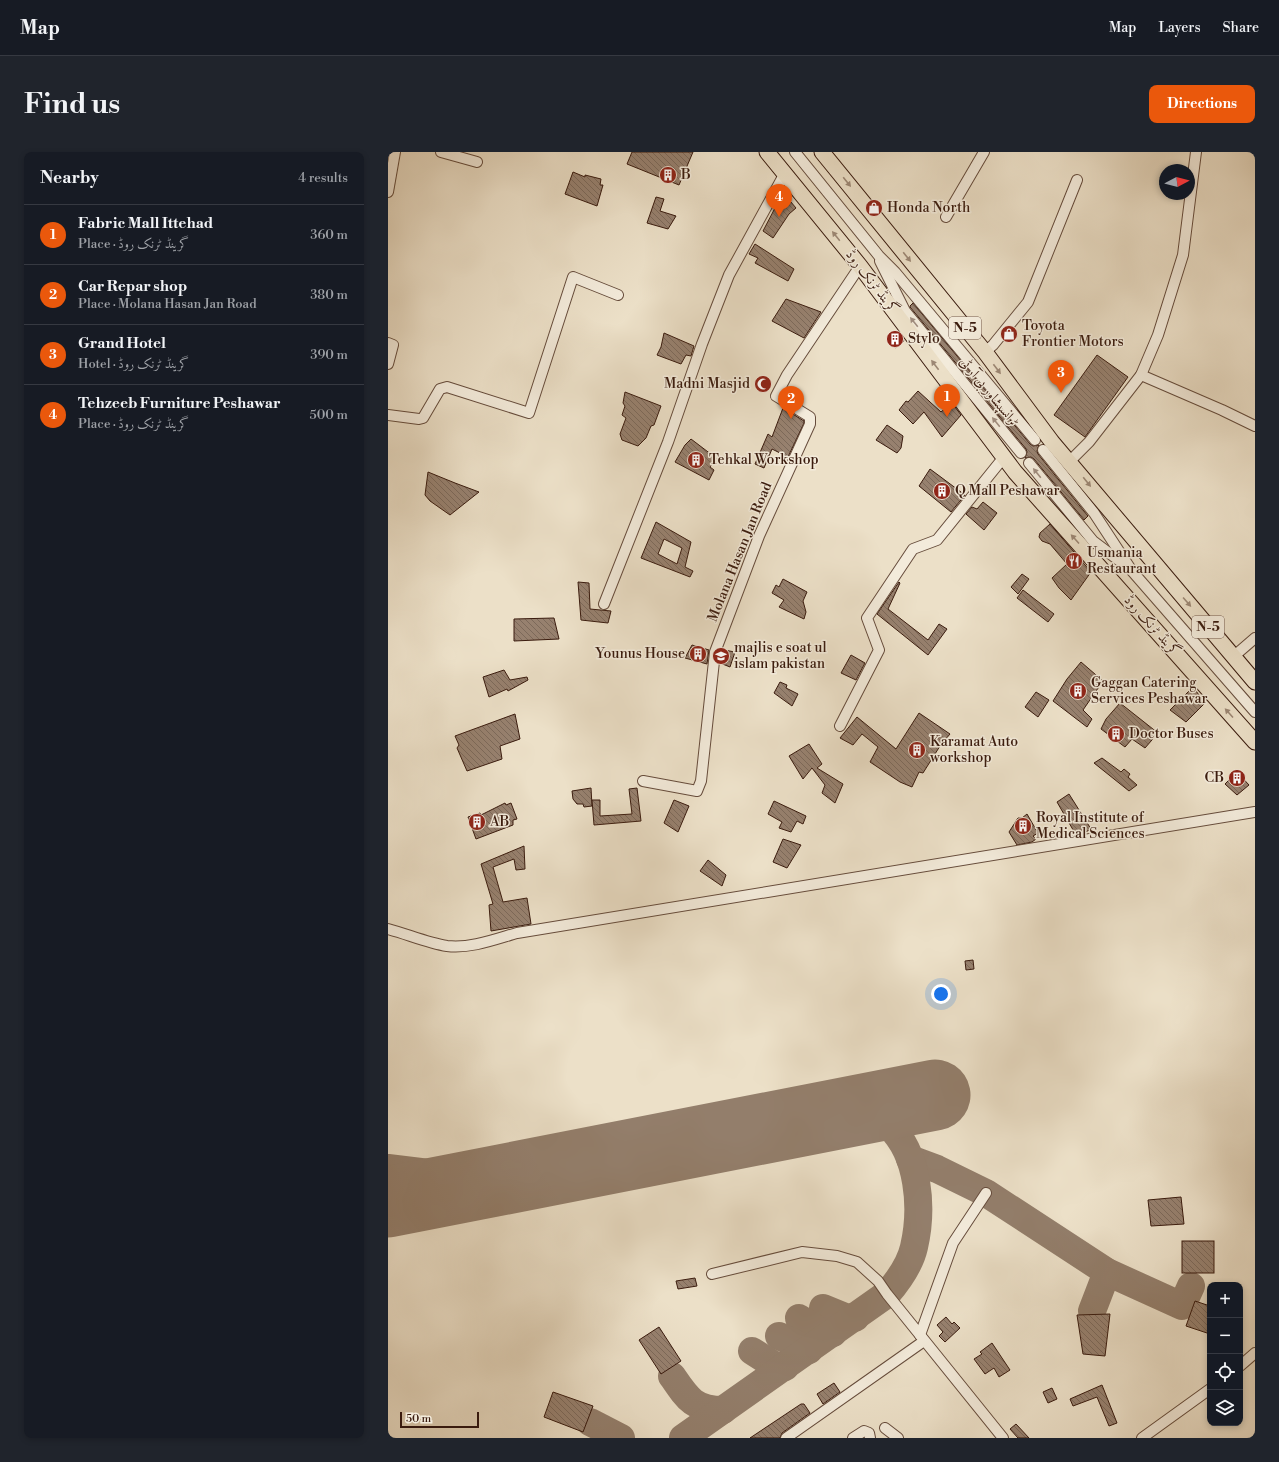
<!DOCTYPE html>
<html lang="en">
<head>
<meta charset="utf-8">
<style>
  body { margin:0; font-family:"Libre Bodoni",Amiri,serif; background:#20242c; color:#f1f3f6 }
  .controls { position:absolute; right:12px; bottom:12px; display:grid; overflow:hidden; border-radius:8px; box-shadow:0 2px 6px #0003 }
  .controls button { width:36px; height:36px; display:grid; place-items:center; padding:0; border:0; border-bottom:1px solid #363941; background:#171b24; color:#f1f3f6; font:20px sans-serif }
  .compass { position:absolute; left:771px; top:12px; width:36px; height:36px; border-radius:50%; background:#171b24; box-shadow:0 2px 6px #0003; rotate:83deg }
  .scale { position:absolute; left:12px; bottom:10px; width:79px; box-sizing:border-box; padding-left:4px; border:2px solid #3a1b0e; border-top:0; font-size:11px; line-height:14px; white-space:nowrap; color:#3a1b0e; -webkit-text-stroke:3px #f3ebdb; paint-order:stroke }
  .you { position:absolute; left:553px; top:842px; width:14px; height:14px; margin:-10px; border:3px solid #fff; border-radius:50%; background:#1a73e8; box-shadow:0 0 0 6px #1a73e833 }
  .badge { display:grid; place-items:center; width:26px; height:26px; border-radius:50%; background:#ea580c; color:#fff; font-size:13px; font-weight:700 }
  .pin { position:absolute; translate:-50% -33px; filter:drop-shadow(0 1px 2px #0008) }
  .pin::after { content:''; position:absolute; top:21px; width:14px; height:12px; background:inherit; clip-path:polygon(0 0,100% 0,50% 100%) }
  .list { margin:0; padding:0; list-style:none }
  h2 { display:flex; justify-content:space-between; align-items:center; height:52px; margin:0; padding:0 16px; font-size:17px }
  h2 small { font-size:13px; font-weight:400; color:#9ea1a6 }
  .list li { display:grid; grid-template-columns:26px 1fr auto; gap:12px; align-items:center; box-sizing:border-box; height:60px; padding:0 16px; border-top:1px solid #363941 }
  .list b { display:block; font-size:15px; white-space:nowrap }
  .list p { margin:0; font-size:13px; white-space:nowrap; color:#9ea1a6 }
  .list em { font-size:13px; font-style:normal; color:#9ea1a6 }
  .icon { flex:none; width:22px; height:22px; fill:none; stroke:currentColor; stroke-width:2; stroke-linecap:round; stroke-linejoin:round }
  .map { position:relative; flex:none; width:867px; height:1286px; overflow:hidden; border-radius:8px }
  header { display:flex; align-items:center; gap:24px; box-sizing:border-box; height:56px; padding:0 20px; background:#171b24; border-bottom:1px solid #363941 }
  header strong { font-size:19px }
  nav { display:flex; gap:22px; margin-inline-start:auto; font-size:14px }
  .intro { display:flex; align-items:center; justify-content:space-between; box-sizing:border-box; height:96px; padding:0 24px }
  h1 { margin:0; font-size:28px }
  .button { padding:10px 18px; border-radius:8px; background:#ea580c; color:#fff; font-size:14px; font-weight:700 }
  main { display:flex; gap:24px; padding:0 24px }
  aside { flex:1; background:#171b24; border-radius:8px; box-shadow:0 2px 6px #0003 }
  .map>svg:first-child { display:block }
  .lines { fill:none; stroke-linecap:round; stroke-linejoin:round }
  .taxiway { stroke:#937e6b; stroke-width:28 }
  .runway { stroke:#937e6b; stroke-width:71 }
  .building { fill:url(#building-back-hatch); stroke:#3a1b0e; fill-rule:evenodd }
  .minor-casing { stroke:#664c3c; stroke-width:12 }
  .highway-casing { stroke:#3a1b0e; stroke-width:17 }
  .minor { stroke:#f3ebdb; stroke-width:10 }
  .highway { stroke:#ece0c8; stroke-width:15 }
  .oneway { fill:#9c8774 }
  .oneway2 { fill:#a08d7f }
  .labels { text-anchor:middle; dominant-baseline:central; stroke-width:3; stroke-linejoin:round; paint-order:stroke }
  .shield { fill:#f3ebdb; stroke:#72594c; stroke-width:1 }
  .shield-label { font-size:13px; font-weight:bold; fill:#3a1b0e }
  .poi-label { font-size:14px; fill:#3a1b0e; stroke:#f3ebdb; text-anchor:start }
  .street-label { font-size:14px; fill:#3a1b0e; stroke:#f3ebdb }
</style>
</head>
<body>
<header>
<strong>Map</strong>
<nav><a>Map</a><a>Layers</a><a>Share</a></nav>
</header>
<div class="intro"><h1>Find us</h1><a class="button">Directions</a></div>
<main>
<aside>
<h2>Nearby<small>4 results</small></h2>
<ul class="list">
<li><span class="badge">1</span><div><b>Fabric Mall Ittehad</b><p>Place · گرینڈ ٹرنک روڈ</p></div><em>360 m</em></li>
<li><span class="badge">2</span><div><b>Car Repar shop</b><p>Place · Molana Hasan Jan Road</p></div><em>380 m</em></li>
<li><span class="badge">3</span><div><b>Grand Hotel</b><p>Hotel · گرینڈ ٹرنک روڈ</p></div><em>390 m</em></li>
<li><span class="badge">4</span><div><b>Tehzeeb Furniture Peshawar</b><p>Place · گرینڈ ٹرنک روڈ</p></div><em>500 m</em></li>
</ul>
</aside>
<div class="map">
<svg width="867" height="1286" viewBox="0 0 867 1286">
  <defs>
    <pattern id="building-back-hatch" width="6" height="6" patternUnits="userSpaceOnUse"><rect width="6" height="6" fill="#97816f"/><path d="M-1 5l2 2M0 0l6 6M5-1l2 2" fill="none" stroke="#7c695a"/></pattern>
  </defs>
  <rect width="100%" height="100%" fill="#ece0c8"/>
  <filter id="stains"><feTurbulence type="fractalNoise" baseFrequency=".005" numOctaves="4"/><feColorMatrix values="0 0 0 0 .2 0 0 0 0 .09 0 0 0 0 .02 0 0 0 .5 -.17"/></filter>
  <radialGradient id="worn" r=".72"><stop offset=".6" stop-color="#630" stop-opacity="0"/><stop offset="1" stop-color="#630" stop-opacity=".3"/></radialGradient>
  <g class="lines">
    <g class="taxiway">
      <polyline points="522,1007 549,1017 598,1041 719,1120 794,1154 803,1134"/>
      <polyline points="0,1016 82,1026 120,1026"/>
      <polyline points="435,1156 457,1165 467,1166"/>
      <polyline points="704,1159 719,1120"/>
      <polyline points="411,1166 435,1181 445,1181"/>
      <polyline points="391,1184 421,1198"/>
      <polyline points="364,1199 386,1213 397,1215"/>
      <path d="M284 1224C299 1246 306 1258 335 1258"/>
      <polyline points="202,1270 233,1286"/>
      <path d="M295 1286 499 1142C511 1128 522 1113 526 1095 535 1056 531 1002 501 974 496 970 491 964 486 962 482 960 476 959 471 958"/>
    </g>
    <polyline class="runway" points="0,1050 547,943"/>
  </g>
  <g class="building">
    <polygon points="244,0 305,0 291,33 239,12"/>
    <polygon points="185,20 197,25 197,23 213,27 212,33 215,33 209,54 177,42"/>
    <polygon points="397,43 408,56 401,62 385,86 375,79 387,56"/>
    <polygon points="268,45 276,47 272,59 288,64 280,77 259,71"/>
    <polygon points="367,92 406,117 400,129 367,111 370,106 361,102"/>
    <polygon points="398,147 433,160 416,186 384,169"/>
    <polygon points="525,151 642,292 645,294 651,293 649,299 650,302 700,364 696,368 646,307 643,305 637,306 639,300 638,297 522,155 522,154"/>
    <polygon points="508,179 516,189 507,196 499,188"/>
    <polygon points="276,181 306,194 303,204 298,203 293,212 269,203 273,195"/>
    <polygon points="709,203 740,225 697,285 666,263"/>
    <polygon points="530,239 553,260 564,251 573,263 554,285 536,260 525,272 511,258 518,249 520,250"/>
    <polygon points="237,240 273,254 266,273 263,274 258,286 250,294 234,288 232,282 238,266 234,263 237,254 235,251"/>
    <polygon points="395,256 416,269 416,271 400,305 384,297 376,316 367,312 380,282 384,285"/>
    <polygon points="499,273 515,284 513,296 509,301 488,288"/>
    <polygon points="303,287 328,306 322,315 326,318 321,328 287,310 297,293"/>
    <polygon points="542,317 577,343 563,360 531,334"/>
    <polygon points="40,320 67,331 91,340 62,363 42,349 37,343"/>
    <polygon points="595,350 609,361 596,378 578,362 584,355 589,357"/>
    <path d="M268 370 303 390 297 415 305 419 302 425 253 406ZM276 387 294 396 289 412 270 402Z"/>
    <polygon points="662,372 703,420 683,448 671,436 664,426 679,412 662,392 654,389 651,385 652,381"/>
    <polygon points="634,422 641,427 630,442 623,435"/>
    <polygon points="395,427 419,440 415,449 418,460 416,467 391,455 396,448 384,441 388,433 391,435"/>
    <polygon points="190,430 201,431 202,457 223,459 220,471 193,468"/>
    <polygon points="511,430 512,431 500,457 540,488 551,472 559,477 540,503 489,462"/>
    <polygon points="635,438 666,462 660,470 629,446"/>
    <polygon points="166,466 171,487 126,489 126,467"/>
    <polygon points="304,493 321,498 319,512 297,506"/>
    <polygon points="336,498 347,500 342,515 332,511"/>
    <polygon points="463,503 477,511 468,528 453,521"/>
    <polygon points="693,510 715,529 695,558 704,567 699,575 665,549 679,527"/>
    <polygon points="116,518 122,528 139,525 140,528 120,539 119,537 101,545 95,525"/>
    <polygon points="392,530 399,533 398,536 410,542 404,554 386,541"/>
    <polygon points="805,535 817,551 798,570 782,558"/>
    <polygon points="648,540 661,548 650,565 637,555"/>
    <polygon points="732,551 770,581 757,596 744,587 737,595 713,577 718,567"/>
    <polygon points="531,561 562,582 552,594 535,621 531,620 524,635 512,630 482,610 490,595 474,582 465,593 452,586 469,565 508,597"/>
    <polygon points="127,562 132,587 112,594 114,607 79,619 69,596 71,593 67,584"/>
    <polygon points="421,592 434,612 429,616 455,632 447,651 434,641 437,633 424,616 415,627 401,604"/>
    <polygon points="714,606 733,620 736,617 742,622 740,625 749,633 741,639 706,611"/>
    <polygon points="849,620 861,633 849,643 837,632"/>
    <polygon points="203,636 204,654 196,655 195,652 189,652 185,647 184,639"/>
    <polygon points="249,636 253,669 206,673 204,648 212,648 212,664 244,662 241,637"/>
    <polygon points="681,642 703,677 694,682 688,683 669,650"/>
    <polygon points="286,648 301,654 290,680 276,671"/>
    <polygon points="386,649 418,664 415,672 409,669 403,680 391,676 394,670 380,662"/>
    <polygon points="117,651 118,653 123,651 129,667 125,668 125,673 88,687 80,665 92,661 93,663"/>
    <polygon points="639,662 650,681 645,684 648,687 644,690 629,693 621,680 630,666 634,666"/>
    <polygon points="395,687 413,693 399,716 385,710"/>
    <polygon points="136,694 137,717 128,718 126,707 105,715 115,750 139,746 143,772 103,779 101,753 105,752 93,712"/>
    <polygon points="320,708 338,723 334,734 312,719"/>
    <polygon points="585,808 586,817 578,818 577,809"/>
    <polygon points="793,1045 796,1072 763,1074 760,1048"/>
    <rect x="794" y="1089" width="32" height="32"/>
    <polygon points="307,1126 309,1134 290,1137 288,1129"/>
    <polygon points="807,1149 822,1154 822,1182 798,1174"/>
    <polygon points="722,1162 717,1204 695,1202 689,1163"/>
    <polygon points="558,1165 564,1172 566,1170 572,1176 557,1190 551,1184 555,1180 549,1173"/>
    <polygon points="271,1175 293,1209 273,1222 251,1188"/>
    <polygon points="604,1191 622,1218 611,1225 606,1216 597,1222 586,1207 594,1202 592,1200"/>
    <polygon points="446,1231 452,1240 435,1252 429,1242"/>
    <polygon points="714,1233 729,1271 721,1274 709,1245 685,1254 682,1247"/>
    <polygon points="664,1236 669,1247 660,1251 655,1240"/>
    <polygon points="165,1240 205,1254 195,1280 156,1265"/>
    <polygon points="413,1252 416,1252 422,1261 394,1281 392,1286 362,1286"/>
    <polygon points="628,1272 641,1286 630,1286 622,1277"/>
  </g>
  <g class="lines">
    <g class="minor-casing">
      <g id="minor">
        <polyline points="53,0 89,10"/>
        <polyline points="407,0 491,104 507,120 647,288"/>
        <polyline points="0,40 7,0"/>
        <polyline points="558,65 596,0"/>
        <polyline points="492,109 517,159 633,301"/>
        <polyline points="0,191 5,193 0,212"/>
        <polyline points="597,200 605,193 640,150 689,28"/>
        <polyline points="753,223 834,258 867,274"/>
        <polyline points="0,263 31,267 35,266 52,237 59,235 141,261 185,125 230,143"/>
        <polyline points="655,298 706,361 744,419 867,560"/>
        <polyline points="682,309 701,290 753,223 770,183 795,103 808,0"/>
        <polyline points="641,311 705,389 741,416"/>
        <polyline points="216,452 280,290 314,192 341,123 397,21"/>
        <polyline points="845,505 867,486"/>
        <polyline points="452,574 491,498 479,466 525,397 549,388 616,305"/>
        <polyline points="255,629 309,639 313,629 327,500 371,384 422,272 422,265 388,244 399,223 472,114"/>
        <path d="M0 777C19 782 40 791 59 794 82 797 108 787 129 781L867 660"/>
        <polyline points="324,1122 414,1100 449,1104 469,1110 490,1129 499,1142 615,1286"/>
        <polyline points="532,1183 565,1091 598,1041"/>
        <polyline points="852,1214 867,1201"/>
        <polyline points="497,1276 510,1286"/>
        <polyline points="398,1286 536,1189"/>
        <polyline points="465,1286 476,1279 481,1281 482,1286"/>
        <polyline points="754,1286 822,1237"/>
      </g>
    </g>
    <g class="highway-casing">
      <g id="highway">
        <polyline points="379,0 472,114 627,320 867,590"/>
        <polyline points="434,0 597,200 664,290 867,530"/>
      </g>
    </g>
    <use href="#minor" class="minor"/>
    <use href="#highway" class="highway"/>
  </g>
  <defs><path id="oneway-solid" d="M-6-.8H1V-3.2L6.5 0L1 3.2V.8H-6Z"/></defs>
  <g class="oneway">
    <use href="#oneway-solid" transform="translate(459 30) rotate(51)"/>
    <use href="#oneway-solid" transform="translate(448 84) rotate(-129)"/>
    <use href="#oneway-solid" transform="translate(519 105) rotate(51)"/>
    <use href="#oneway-solid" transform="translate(547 213) rotate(-127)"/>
    <use href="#oneway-solid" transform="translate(609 217) rotate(53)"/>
    <use href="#oneway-solid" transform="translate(699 330) rotate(51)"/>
    <use href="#oneway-solid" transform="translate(687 387) rotate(-132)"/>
    <use href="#oneway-solid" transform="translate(799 450) rotate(49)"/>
    <use href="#oneway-solid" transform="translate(841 561) rotate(-132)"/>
  </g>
  <g class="oneway2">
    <use href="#oneway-solid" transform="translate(526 170) rotate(-129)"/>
    <use href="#oneway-solid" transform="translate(608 270) rotate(-129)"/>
    <use href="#oneway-solid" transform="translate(649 321) rotate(-129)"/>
  </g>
  <defs>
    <g id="building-disc" transform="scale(0.9)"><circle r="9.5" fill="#8f2418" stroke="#f3ebdb"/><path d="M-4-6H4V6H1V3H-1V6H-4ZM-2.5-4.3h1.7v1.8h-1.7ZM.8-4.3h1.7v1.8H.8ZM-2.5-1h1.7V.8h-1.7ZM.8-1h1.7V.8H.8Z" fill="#fff"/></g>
    <g id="shop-disc" transform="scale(0.9)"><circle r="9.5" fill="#8f2418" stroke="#f3ebdb"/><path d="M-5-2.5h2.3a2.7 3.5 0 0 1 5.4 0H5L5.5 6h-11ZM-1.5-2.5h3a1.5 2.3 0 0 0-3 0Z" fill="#fff"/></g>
    <g id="mosque-disc" transform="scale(0.9)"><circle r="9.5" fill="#8f2418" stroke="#f3ebdb"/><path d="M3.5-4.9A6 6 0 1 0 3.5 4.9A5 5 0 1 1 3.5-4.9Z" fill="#fff"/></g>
    <g id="restaurant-disc" transform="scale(0.9)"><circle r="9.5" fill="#8f2418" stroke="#f3ebdb"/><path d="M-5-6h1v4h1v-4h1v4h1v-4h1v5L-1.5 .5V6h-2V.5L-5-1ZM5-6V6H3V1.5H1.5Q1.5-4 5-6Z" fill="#fff"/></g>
    <g id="school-disc" transform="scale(0.9)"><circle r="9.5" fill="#8f2418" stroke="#f3ebdb"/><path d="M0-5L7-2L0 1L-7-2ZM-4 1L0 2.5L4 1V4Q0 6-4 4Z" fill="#fff"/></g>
  </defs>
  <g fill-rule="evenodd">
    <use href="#building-disc" x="280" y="23"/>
    <use href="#shop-disc" x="486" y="56"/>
    <use href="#shop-disc" x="621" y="182"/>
    <use href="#building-disc" x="507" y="187"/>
    <use href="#mosque-disc" x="375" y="232"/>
    <use href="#building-disc" x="308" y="308"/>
    <use href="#building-disc" x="554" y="339"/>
    <use href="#restaurant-disc" x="686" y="409"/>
    <use href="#building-disc" x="310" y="502"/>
    <use href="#school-disc" x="333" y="504"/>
    <use href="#building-disc" x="690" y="539"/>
    <use href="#building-disc" x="728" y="582"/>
    <use href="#building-disc" x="529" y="598"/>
    <use href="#building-disc" x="849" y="626"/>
    <use href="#building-disc" x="89" y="670"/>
    <use href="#building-disc" x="635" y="674"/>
  </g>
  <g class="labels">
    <g class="shield">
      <rect x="561" y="165" width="32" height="22" rx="3"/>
      <rect x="804" y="464" width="32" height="22" rx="3"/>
    </g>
    <g class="shield-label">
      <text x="577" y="176">N-5</text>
      <text x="820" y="475">N-5</text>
    </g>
    <g class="poi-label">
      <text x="293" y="23">B</text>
      <text x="499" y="56">Honda North</text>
      <text x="634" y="174">Toyota<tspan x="634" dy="16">Frontier Motors</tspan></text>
      <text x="520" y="187">Stylo</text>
      <text x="362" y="232" text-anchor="end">Madni Masjid</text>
      <text x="321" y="308">Tehkal Workshop</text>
      <text x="567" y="339">Q Mall Peshawar</text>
      <text x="699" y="401">Usmania<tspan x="699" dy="16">Restaurant</tspan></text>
      <text x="346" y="496">majlis e soat ul<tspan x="346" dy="16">islam pakistan</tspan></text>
      <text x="297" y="502" text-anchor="end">Younus House</text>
      <text x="703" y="531">Gaggan Catering<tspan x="703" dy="16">Services Peshawar</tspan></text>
      <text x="741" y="582">Doctor Buses</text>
      <text x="542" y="590">Karamat Auto<tspan x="542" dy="16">workshop</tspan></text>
      <text x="836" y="626" text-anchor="end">CB</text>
      <text x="648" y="666">Royal Institute of<tspan x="648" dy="16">Medical Sciences</tspan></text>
      <text x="102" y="670">AB</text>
    </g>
    <g class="street-label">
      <text transform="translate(484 130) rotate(52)">گرینڈ ٹرنک روڈ</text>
      <text transform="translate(601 240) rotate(51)">ٹرانسپشاور بی آر ٹی</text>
      <text transform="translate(352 400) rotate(-68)">Molana Hasan Jan Road</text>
      <text transform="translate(764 474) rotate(48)">گرینڈ ٹرنک روڈ</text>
    </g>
  </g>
  <rect width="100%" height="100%" filter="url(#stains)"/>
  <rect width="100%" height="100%" fill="url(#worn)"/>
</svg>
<div class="controls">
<button>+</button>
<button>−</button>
<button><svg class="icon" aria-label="locate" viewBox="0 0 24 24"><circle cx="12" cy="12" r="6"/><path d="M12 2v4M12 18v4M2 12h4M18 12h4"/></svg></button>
<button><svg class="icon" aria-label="layers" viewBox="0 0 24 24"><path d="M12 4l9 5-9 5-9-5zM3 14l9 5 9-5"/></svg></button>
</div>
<svg class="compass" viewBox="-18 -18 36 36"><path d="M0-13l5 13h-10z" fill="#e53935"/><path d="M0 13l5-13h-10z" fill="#9ea1a6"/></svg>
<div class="scale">50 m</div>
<div class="you"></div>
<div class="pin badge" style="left:559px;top:265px">1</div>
<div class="pin badge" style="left:403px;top:267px">2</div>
<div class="pin badge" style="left:673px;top:241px">3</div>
<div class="pin badge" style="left:391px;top:65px">4</div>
</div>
</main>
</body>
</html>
